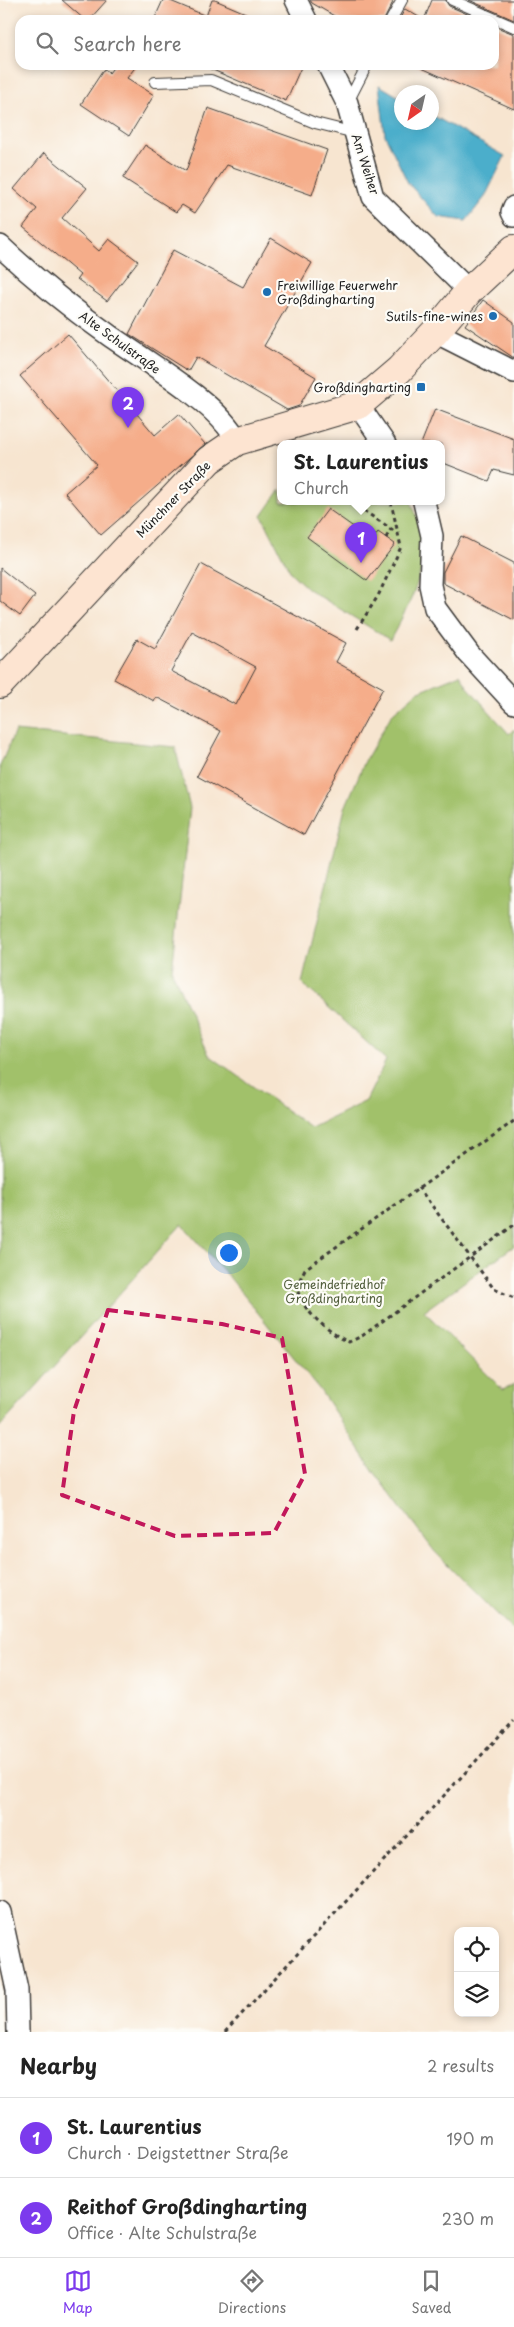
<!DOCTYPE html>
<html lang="en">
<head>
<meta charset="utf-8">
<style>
  body { margin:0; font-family:"Playpen Sans",sans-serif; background:#f6f6f6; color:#222 }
  .controls { position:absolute; right:15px; bottom:15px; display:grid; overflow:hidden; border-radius:10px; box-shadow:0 2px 8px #0003 }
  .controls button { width:45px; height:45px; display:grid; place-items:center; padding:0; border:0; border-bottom:1px solid #e0e0e0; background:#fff; color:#222; font:25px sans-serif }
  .compass { position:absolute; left:394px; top:85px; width:45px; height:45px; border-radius:50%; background:#fff; box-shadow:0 2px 8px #0003; rotate:214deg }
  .you { position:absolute; left:228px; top:1252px; width:18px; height:18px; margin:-12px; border:4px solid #fff; border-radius:50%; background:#1a73e8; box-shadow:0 0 0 8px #1a73e833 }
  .badge { display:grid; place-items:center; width:32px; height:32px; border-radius:50%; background:#7c3aed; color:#fff; font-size:16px; font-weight:700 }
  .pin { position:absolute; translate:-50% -41px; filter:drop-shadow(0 1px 2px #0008) }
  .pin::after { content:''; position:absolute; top:26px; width:18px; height:15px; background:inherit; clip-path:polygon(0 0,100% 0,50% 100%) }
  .popup { position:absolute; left:277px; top:440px; width:168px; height:65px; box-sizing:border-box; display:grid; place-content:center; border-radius:10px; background:#fff; filter:drop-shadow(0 1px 4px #0005); font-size:16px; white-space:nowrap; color:#767676 }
  .popup b { font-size:19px; color:#222 }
  .popup::after { content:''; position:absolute; left:50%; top:100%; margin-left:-10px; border:10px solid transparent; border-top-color:#fff }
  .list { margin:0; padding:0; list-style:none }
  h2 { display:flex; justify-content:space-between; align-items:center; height:65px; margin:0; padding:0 20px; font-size:21px }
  h2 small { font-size:16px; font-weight:400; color:#767676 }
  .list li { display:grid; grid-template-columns:32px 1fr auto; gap:15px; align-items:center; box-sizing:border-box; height:80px; padding:0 20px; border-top:1px solid #e0e0e0 }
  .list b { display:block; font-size:19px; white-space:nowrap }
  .list p { margin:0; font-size:16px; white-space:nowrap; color:#767676 }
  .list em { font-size:16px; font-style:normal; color:#767676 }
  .icon { flex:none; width:28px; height:28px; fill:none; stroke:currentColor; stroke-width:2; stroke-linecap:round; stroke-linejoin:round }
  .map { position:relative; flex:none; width:514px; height:2032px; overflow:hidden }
  .search { position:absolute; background:#fff; box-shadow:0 2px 8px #0003; left:15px; right:15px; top:15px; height:55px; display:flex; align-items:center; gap:12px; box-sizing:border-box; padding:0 18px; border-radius:15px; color:#767676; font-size:19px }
  .sheet { height:225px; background:#fff }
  nav { display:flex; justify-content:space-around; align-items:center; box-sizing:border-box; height:70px; border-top:1px solid #e0e0e0; background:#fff; font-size:14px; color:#767676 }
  nav a { display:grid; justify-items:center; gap:2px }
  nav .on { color:#7c3aed }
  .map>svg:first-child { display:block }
  .green { fill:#a1c16a; stroke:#5e6e43 }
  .water { fill:#4caecb; stroke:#346574 }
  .building { fill:#f5ad8a; fill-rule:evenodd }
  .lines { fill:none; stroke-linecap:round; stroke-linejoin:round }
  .lane-casing { stroke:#3d3a37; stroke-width:12 }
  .street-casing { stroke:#3d3a37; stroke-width:24 }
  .secondary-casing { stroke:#3d3a37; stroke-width:30 }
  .path { stroke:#3d3a37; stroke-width:3; stroke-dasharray:4 4; stroke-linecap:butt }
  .lane { stroke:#fff; stroke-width:10 }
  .street { stroke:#fff; stroke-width:21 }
  .secondary { stroke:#fde4d1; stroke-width:28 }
  .marked { fill:none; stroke:#c2185b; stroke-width:4; stroke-dasharray:10 6; stroke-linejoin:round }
  .poi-dot { fill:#1f6fb2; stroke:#fdfcf7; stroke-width:2 }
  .labels { text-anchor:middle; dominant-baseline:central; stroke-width:4.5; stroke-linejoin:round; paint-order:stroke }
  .street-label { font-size:12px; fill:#1c1c1c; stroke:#fdfcf7 }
  .poi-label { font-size:12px; fill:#1c1c1c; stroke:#fdfcf7; text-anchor:end }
  .park-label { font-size:12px; fill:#515e3b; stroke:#fdfcf7 }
</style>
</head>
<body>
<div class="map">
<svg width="514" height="2032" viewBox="0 0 514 2032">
  <rect width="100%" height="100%" fill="#fdfcf7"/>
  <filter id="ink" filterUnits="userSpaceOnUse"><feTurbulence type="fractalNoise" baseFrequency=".02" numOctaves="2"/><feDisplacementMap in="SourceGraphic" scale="10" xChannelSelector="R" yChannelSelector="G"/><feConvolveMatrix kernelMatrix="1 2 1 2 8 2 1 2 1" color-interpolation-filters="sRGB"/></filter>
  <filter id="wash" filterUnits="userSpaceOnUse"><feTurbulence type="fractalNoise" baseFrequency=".0096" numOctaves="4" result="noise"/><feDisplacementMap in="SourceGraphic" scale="20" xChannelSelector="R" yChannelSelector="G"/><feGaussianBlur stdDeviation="1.12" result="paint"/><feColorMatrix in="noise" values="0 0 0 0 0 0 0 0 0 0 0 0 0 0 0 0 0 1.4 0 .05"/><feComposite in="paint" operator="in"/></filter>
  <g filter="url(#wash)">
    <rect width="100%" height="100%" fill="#f7e5d0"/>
    <g class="green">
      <path d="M281 489V502H411C436 556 417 591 390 640L308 589 291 573 262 516Z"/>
      <polygon points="460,674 467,686 509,734 514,729 514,1246 424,1311 503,1390 514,1384 514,1631 435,1552 375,1473 320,1390 230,1278 182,1224 0,1427 0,766 15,731 175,747 190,808 172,971 209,1055 311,1128 366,1101 386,1060 302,983 345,808 365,761 392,714 417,692"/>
    </g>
    <polygon class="water" points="379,85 401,98 402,122 432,122 432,115 505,156 485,197 466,221 438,217 408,183 385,135"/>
    <g id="blocks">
      <g class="building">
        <polygon points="62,0 107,0 89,20 85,20"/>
        <polygon points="163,0 168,0 206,16 212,0 215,0 262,20 154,20"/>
        <polygon points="310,0 389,0 393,2 384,20 341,20 312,3"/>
        <polygon points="432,0 445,0 449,6 481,20 399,20 405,9 424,20"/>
        <polygon points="469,0 514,0 514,20"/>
        <polygon points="494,26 514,34 514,109 415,65 494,65"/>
        <polygon points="115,65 137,65 127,78 154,95 129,136 81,104 104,69 109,73"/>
        <polygon points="201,65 302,65 286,101"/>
        <polygon points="208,108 327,150 312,195 227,165 195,213 182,205 176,212 123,178 145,145 186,171"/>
        <polygon points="44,153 87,188 62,218 99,251 109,239 138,261 107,301 77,279 80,275 23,227 37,209 14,189"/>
        <polygon points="271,238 312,263 264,346 316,377 299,406 287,410 196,357 188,371 129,334 173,250 243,287"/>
        <polygon points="483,300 514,322 514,358 465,325"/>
        <polygon points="68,334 155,435 179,414 205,444 101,535 65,493 97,465 20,376"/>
        <polygon points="435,409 514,439 514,475 494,470 489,481 441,462 441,444 421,444"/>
        <polygon points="328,509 372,540 378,532 395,544 367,581 307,537"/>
        <polygon points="461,536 514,563 514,620 443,583 443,572"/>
        <path d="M201 564 346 643 336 662 383 688 304 835 197 776 221 731 156 697 154 701 114 679 137 639 155 649ZM192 632 256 667 236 705 171 671Z"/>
        <polygon points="0,568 35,596 20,616 0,601"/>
      </g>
    </g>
  </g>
  <g filter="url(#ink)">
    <use href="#blocks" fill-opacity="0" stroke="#3d3a37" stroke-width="1"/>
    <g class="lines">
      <g class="lane-casing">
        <g id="lane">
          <polyline points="452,0 514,27"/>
          <polyline points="391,20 402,0"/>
          <polyline points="155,82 211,80 315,123 355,133"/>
          <polyline points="348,102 367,65"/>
        </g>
      </g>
      <g class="street-casing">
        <g id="street">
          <polyline points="296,0 306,20"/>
          <polyline points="328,65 347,103 373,197 469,291"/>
          <polyline points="514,207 512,212 514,216"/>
          <path d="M0 246C33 277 69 307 106 333 143 360 218 402 237 441"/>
          <polyline points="435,332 514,372"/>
          <polyline points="358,405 385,444"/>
          <polyline points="424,502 432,536 430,585 435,608 469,654 514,703"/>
          <polyline points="0,1912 17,1990 18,2032"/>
        </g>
      </g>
      <g class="secondary-casing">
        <polyline id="secondary" points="0,684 209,460 237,441 358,405 399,370 435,332 469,291 514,249"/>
      </g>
      <g class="path">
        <polyline points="350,502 396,532"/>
        <polyline points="386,538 391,529"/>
        <polyline points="357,629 378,596 401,547 391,502"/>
        <path d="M514 1121 305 1269C301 1277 298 1282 298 1291 300 1309 333 1336 349 1342L362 1336 514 1225"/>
        <polyline points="418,1187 494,1289 514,1298"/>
        <polyline points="225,2032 514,1720"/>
      </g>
      <use href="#lane" class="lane"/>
      <use href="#street" class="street"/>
      <use href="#secondary" class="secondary"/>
    </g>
  </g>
  <path class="marked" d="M108 1310 222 1324 282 1338 305 1474 274 1533 175 1536 62 1495 74 1411Z"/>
  <g class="poi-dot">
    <circle cx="267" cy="292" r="5"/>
    <circle cx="493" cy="316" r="5"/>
    <rect x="416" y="382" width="10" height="10" rx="2.5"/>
  </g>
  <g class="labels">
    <g class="street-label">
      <text transform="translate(366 164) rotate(72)">Am Weiher</text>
      <text transform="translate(120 342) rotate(36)">Alte Schulstraße</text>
      <text transform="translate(173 499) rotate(-46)">Münchner Straße</text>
    </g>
    <g class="poi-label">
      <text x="277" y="285" text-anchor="start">Freiwillige Feuerwehr<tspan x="277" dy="14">Großdingharting</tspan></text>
      <text x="483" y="316">Sutils-fine-wines</text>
      <text x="411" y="387">Großdingharting</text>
    </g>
    <g class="park-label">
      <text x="334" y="1284">Gemeindefriedhof<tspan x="334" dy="14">Großdingharting</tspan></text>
    </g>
  </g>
</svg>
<div class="controls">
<button><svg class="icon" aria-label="locate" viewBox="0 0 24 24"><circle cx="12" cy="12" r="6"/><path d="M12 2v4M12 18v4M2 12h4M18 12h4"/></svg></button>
<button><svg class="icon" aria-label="layers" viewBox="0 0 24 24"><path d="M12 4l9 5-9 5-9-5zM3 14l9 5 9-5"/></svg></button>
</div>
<svg class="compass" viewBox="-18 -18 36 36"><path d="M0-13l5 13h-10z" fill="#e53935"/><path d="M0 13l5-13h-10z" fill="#767676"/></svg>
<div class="you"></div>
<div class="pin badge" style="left:361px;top:563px">1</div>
<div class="popup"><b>St. Laurentius</b>Church</div>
<div class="pin badge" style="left:128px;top:428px">2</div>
<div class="search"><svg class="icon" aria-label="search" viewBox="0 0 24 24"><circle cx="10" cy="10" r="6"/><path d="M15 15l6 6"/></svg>Search here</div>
</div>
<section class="sheet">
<h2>Nearby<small>2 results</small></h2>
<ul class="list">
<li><span class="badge">1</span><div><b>St. Laurentius</b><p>Church · Deigstettner Straße</p></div><em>190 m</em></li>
<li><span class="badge">2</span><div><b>Reithof Großdingharting</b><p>Office · Alte Schulstraße</p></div><em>230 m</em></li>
</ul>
</section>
<nav>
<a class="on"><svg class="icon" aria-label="map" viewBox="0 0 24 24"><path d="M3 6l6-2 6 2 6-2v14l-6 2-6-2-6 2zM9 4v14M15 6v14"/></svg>Map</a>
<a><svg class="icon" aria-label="directions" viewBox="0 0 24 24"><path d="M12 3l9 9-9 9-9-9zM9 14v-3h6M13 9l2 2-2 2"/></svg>Directions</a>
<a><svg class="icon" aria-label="saved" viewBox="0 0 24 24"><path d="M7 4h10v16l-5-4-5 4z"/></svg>Saved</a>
</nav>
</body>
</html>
